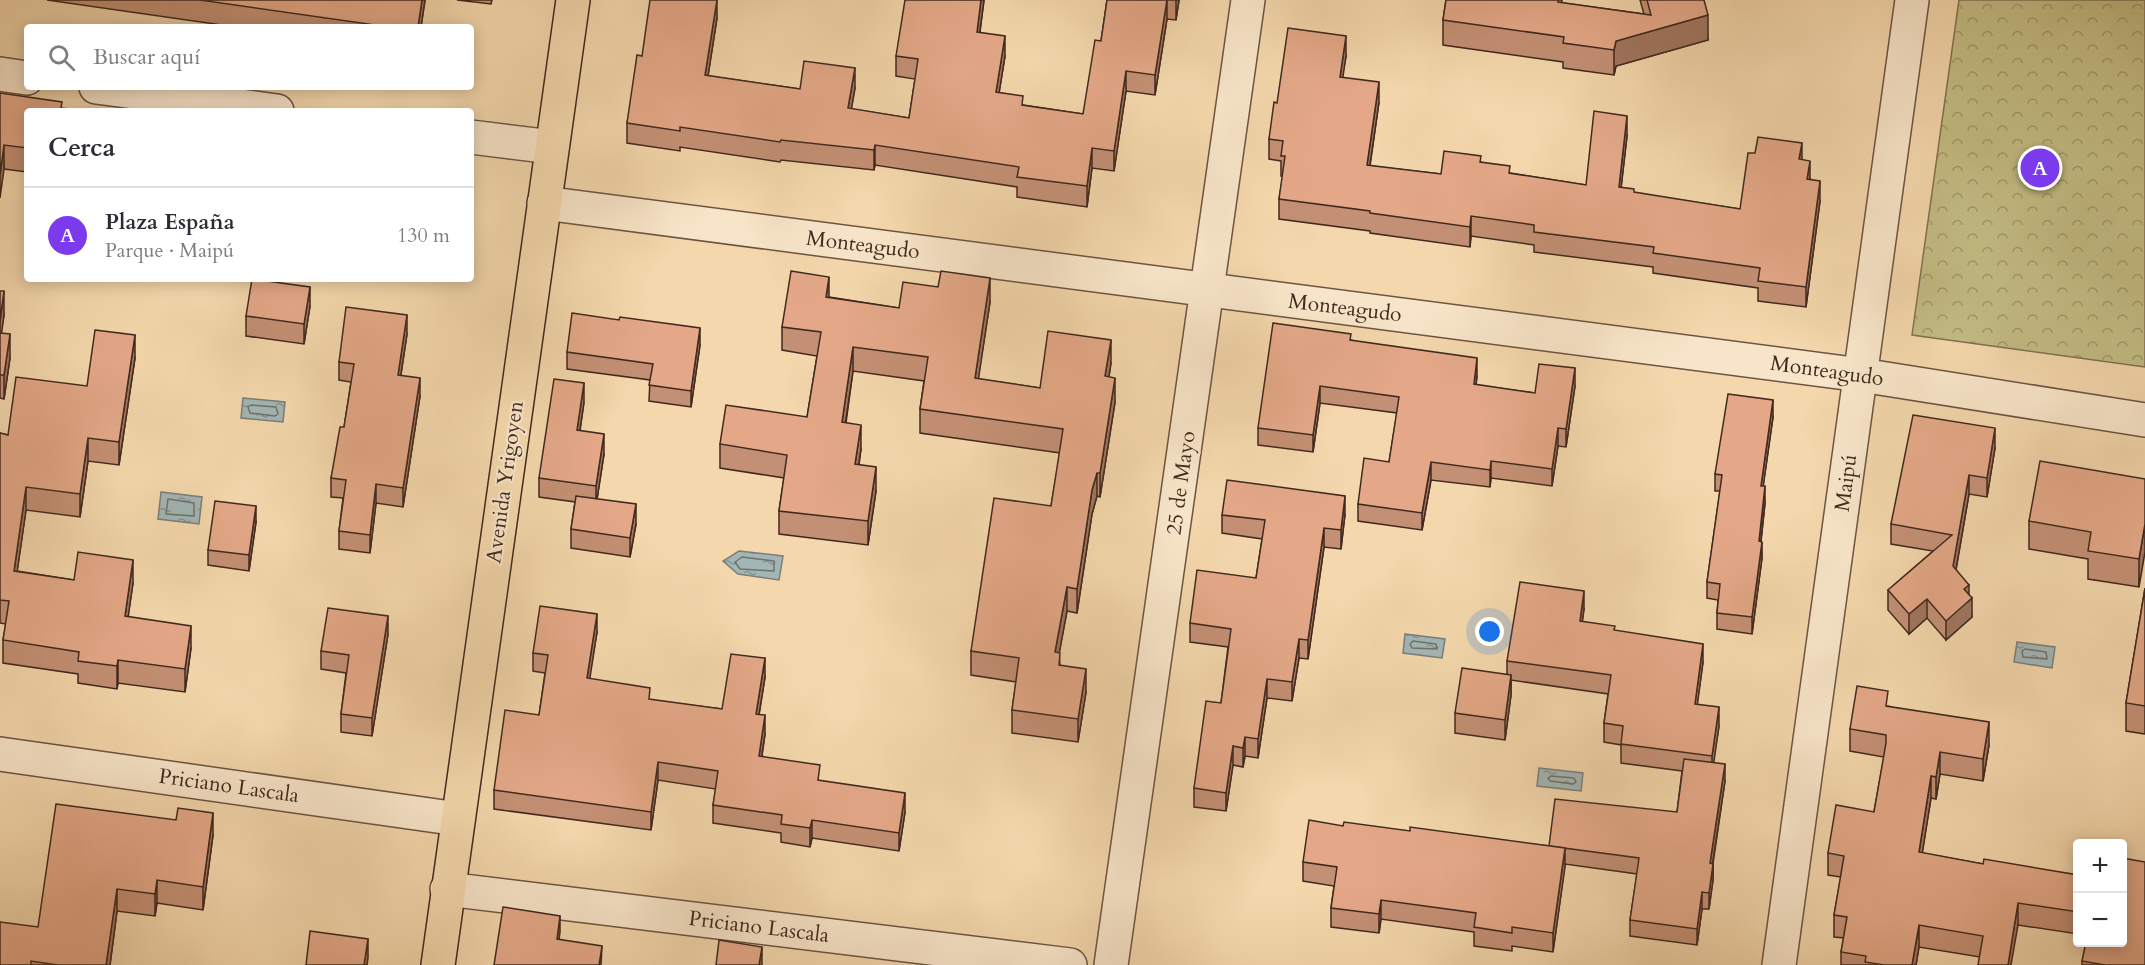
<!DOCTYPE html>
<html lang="es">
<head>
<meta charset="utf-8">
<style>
  body { margin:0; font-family:Cardo,serif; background:#f2f2f3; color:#2b2b33 }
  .controls { position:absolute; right:18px; bottom:18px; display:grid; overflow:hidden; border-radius:6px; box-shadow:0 3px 15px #0003 }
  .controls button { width:54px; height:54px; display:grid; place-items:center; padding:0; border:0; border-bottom:2px solid #e1e1e2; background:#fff; color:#2b2b33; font:30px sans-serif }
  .you { position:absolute; left:1490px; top:632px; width:21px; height:21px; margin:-15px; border:4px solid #fff; border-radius:50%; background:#1a73e8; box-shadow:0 0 0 9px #1a73e833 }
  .badge { display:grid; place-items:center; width:39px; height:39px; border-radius:50%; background:#7c3aed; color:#fff; font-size:20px; font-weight:700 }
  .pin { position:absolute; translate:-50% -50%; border:3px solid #fff; box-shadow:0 2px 6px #0006 }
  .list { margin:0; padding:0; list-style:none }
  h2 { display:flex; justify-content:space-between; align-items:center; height:78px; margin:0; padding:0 24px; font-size:26px }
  h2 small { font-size:20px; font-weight:400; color:#7c7c81 }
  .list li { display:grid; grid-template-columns:39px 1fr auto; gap:18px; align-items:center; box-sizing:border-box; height:96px; padding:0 24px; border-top:2px solid #e1e1e2 }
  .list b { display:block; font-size:22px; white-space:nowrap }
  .list p { margin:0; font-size:20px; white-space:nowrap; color:#7c7c81 }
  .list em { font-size:20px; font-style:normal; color:#7c7c81 }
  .icon { flex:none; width:33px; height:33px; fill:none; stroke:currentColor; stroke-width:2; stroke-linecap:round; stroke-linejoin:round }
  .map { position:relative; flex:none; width:2145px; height:965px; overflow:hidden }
  .search { position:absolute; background:#fff; box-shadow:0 3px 15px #0003; left:24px; top:24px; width:450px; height:66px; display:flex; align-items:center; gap:15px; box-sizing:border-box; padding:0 21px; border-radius:6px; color:#7c7c81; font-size:22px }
  .panel { position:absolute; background:#fff; box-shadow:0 3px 15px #0003; left:24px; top:108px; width:450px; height:174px; border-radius:6px }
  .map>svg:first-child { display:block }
  .park { fill:url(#park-crowns); stroke:#827251; stroke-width:1.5 }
  .water { fill:url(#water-ripples); stroke:#7b7e79; stroke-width:1.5 }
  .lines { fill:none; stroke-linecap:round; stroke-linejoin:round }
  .shore { stroke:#71706a; stroke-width:1.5 }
  .minor-casing { stroke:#6d5442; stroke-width:36 }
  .major-casing { stroke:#40291e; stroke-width:36 }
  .minor { stroke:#f8e5c9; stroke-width:33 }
  .major { stroke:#f4d7ac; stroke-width:33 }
  .wall { fill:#c49075; stroke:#40291e; stroke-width:1.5 }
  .shaded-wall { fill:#a0765f; stroke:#40291e; stroke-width:1.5 }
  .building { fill:#e4a888; stroke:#40291e; stroke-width:1.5 }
  .labels { text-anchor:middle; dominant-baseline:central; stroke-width:4.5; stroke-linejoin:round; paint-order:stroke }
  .street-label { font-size:21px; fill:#40291e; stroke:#f8e5c9 }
</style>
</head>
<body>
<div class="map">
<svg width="2145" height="965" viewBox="0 0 2145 965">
  <defs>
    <pattern id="park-crowns" width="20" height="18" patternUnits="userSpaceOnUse" patternTransform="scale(1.5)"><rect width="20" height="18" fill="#c3bc84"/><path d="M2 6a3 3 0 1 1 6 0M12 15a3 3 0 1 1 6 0" fill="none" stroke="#a0996b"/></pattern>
    <pattern id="water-ripples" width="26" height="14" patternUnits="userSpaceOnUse" patternTransform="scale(1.5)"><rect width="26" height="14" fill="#a2b6b6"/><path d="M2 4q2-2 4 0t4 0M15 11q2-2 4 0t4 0" fill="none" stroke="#859493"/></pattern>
  </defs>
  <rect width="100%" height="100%" fill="#f4d7ac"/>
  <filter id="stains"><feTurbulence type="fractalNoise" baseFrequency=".00333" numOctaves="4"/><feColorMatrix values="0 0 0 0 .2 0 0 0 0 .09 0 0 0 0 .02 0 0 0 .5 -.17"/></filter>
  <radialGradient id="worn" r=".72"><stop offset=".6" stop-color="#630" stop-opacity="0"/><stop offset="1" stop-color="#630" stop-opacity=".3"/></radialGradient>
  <polygon class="park" points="1959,0 2145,0 2145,367 1912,335"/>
  <g class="water">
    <polygon points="243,398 285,402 283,422 241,418"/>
    <polygon points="161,492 202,497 199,524 158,519"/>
    <polygon points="739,551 783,556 779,580 738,574 723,561"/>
    <polygon points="1405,634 1445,639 1442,658 1403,653"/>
    <polygon points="2017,642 2055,647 2052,668 2014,662"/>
    <polygon points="1539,768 1583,773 1581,791 1537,786"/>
  </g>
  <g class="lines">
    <g class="shore">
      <polygon points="251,405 276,407 278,414 275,416 250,413 248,407"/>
      <polygon points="168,499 194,503 194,516 166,514"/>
      <polygon points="742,557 774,561 774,571 740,569 735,562"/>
      <polygon points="1413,641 1436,644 1437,649 1412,648 1410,644"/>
      <polygon points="2025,649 2046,652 2047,659 2023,657 2022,651"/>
      <polygon points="1551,776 1574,778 1576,782 1573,784 1550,781 1548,778"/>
    </g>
    <g class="minor-casing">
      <g id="minor">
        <polyline points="0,74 27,78"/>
        <polyline points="96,87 277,111"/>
        <polyline points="471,137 552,147"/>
        <polyline points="544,203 1861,375 2145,420"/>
        <polyline points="0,754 458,819"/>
        <polyline points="447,889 1070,965"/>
        <polyline points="1111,965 1248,0"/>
        <polyline points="1779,965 1912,0"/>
      </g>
    </g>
    <g class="major-casing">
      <polyline id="major" points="438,965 573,0"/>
    </g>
    <use href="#minor" class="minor"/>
    <use href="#major" class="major"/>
  </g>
  <g class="wall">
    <polygon points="47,0 425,0 421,27 236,27"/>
    <polygon points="457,0 492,0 491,4"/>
    <polygon points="984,0 980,32 1005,56 999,93 1023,105 1083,114 1101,41 1107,0 1179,0 1176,20 1167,19 1155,95 1126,91 1114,171 1092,168 1087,207 1017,197 1017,187 875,165 874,170 781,160 780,162 680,147 680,151 627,143 627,123 642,56 717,18 708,76 800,89 855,88 851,109 909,118 915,79 896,76 896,56"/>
    <polygon points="1446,0 1562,0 1562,3 1644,14 1640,0 1704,0 1708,40 1616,66 1614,75 1563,68 1563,62 1443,45 1443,20"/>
    <polygon points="1346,56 1342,77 1379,102 1370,166 1441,174 1481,162 1510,173 1586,185 1627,136 1621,187 1634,193 1740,209 1802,160 1820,201 1806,307 1758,301 1758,288 1653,273 1653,267 1534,252 1534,245 1471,236 1470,247 1370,233 1370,231 1279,219 1279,199 1283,176 1281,176 1281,161 1269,159 1269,139 1277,103"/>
    <polygon points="0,93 27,111 27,172 4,169"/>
    <polygon points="0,291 4,315 1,333 10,358 4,399 0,398"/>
    <polygon points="829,297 899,308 990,302 978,379 1040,388 1111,363 1109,377 1115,402 1100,497 1097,496 1092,514 1077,613 1067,611 1059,653 1060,665 1086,692 1078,742 1012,733 1012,710 1016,682 971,675 971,651 1051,506 1060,453 920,433 920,409 924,381 853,371 846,423 861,449 859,465 876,491 868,545 779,534 779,511 784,478 720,468 720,444 807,417 817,356 782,350 782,327"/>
    <polygon points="310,306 304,344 246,336 246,316"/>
    <polygon points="407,334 401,375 420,396 403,507 376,503 370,553 339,549 339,531 343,498 331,497 331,478 344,427 351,382 339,380 339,362"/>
    <polygon points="1351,340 1477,376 1476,385 1535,393 1575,386 1566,447 1558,446 1552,486 1491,478 1490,487 1431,480 1422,530 1358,521 1358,504 1389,462 1397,413 1320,403 1313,452 1258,445 1258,428"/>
    <polygon points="700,345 691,407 649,401 650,380 567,369 567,352"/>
    <polygon points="135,358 119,465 88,461 80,517 26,510 17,571 74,580 133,583 128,616 191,648 185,692 118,683 117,689 78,683 78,674 3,663 3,640 6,624 0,623 0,433 8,435"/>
    <polygon points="584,402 580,431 604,454 597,499 636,524 630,557 571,548 571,529 575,502 539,497 539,478"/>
    <polygon points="1773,417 1763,486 1765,503 1761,542 1762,558 1752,634 1717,629 1717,613 1718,600 1707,598 1707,582 1720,491 1715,491 1715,474"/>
    <polygon points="1995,448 1987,497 1969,494 1956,570 1969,594 1972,617 1946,640 1927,618 1909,634 1888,610 1888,590 1933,551 1891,544 1891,524"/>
    <polygon points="2145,479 2139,587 2088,579 2088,559 2029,549 2029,521"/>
    <polygon points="1345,514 1341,549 1324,547 1308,659 1299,658 1292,701 1267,698 1258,758 1245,756 1243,767 1233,765 1226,811 1194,807 1194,788 1221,703 1228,647 1190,642 1190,623 1256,578 1262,539 1222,533 1222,515"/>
    <polygon points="256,522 249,571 208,565 208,550"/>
    <polygon points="2145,588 2145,734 2126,731 2126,703"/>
    <polygon points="1584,609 1582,622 1615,631 1703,662 1697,704 1719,726 1713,763 1725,781 1713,864 1713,880 1709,909 1702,909 1697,945 1630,936 1630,920 1637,874 1565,864 1553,952 1512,946 1512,951 1474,946 1474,932 1381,919 1379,933 1331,927 1331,908 1334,886 1303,881 1303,862 1343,826 1410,831 1549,846 1677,812 1682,771 1621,763 1621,745 1604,742 1604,723 1608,694 1511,680 1511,695 1505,740 1455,733 1455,713 1507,674 1507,661"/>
    <polygon points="597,632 589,679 650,700 722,709 765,677 759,715 765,734 762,756 820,781 905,812 899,851 812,838 810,847 781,842 781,833 713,823 713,805 716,789 658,780 651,830 494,809 494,790 539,715 545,673 533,671 533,653"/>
    <polygon points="388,634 372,736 341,732 341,714 346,673 321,669 321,651"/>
    <polygon points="1888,706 1989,745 1983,781 1940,774 1936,799 1931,798 1922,853 1983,864 2078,875 2078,934 2018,925 1980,957 1919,947 1916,965 1841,965 1841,952 1844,938 1834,937 1834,915 1841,877 1828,875 1828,853 1874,812 1884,757 1850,751 1850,729"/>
    <polygon points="213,835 203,910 157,903 155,916 117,911 110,965 0,965 38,927"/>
    <polygon points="2082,961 2145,965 2082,965"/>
  </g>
  <g class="shaded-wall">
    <polygon points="422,0 425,0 421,27 418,27"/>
    <polygon points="717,0 717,18 705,95 705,75"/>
    <polygon points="981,0 984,0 977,52 977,32"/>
    <polygon points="1167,0 1167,19 1155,95 1155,75"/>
    <polygon points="1176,0 1179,0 1176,20"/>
    <polygon points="1708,15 1708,40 1616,66 1614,75 1614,50 1616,41"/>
    <polygon points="1005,36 1005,56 996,112 996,92"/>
    <polygon points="1346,36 1346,56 1340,97 1340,77"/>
    <polygon points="855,68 855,88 848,129 848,108"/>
    <polygon points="1126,71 1126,91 1114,171 1114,151"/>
    <polygon points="1379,82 1379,102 1367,185 1367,165"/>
    <polygon points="1627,116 1627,136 1619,207 1619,187"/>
    <polygon points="1802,143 1802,163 1799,159"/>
    <polygon points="4,145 4,169 0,198 0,175"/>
    <polygon points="875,145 875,165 874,170 874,150"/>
    <polygon points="1092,148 1092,168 1087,207 1087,186"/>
    <polygon points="1810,161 1810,181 1807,179"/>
    <polygon points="1820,181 1820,201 1806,307 1806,287"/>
    <polygon points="1471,216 1471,236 1470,247 1470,227"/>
    <polygon points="829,277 829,300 826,297"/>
    <polygon points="990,278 990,302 975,402 975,378"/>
    <polygon points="310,287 310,306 304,344 304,324"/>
    <polygon points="4,291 4,315 0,345 0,321"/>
    <polygon points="407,315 407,334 398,393 398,375"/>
    <polygon points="700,328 700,345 691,407 691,391"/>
    <polygon points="10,334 10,358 4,399 4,375"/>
    <polygon points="135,335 135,358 119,465 119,442"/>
    <polygon points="1111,340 1111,363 1105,400 1105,376"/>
    <polygon points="853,347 853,371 842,446 842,422"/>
    <polygon points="1477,358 1477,376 1474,402 1474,384"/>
    <polygon points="1575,368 1575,386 1566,447 1566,429"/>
    <polygon points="420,378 420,396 403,507 403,488"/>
    <polygon points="1115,378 1115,402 1100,497 1100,473"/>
    <polygon points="584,383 584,402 577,450 577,430"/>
    <polygon points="1320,386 1320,403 1313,452 1313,435"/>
    <polygon points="1773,400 1773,417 1761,502 1761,486"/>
    <polygon points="861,425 861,449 855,488 855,464"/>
    <polygon points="1558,428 1558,446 1552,486 1552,469"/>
    <polygon points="1995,428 1995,448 1987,497 1987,478"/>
    <polygon points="604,434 604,454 596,506 596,486"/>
    <polygon points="88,438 88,461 80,517 80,494"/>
    <polygon points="1491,461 1491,478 1490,487 1490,470"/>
    <polygon points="1431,462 1431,480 1422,530 1422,513"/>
    <polygon points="876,467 876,491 868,545 868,521"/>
    <polygon points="1097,473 1097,496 1092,514 1077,613 1077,589 1092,490"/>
    <polygon points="1969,475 1969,494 1953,586 1953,566"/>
    <polygon points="376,484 376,503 370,553 370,535"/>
    <polygon points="1765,486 1765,503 1759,558 1759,541"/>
    <polygon points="26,487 26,510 14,594 14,571"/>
    <polygon points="1345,496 1345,514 1341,549 1341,530"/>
    <polygon points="636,504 636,524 630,557 630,538"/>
    <polygon points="256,506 256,522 249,571 249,555"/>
    <polygon points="2145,524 2145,552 2139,587 2139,559"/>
    <polygon points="1324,528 1324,547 1308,659 1308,640"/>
    <polygon points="1762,542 1762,558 1752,634 1752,617"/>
    <polygon points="133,560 133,583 125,639 125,616"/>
    <polygon points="1969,585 1969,601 1972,598 1972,617 1946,640 1946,621 1964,589"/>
    <polygon points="1067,587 1067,611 1055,676 1055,652"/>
    <polygon points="1584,591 1584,609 1580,640 1580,621"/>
    <polygon points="1927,599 1927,618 1909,634 1909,614"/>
    <polygon points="597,614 597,632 587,697 587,678"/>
    <polygon points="388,616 388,634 372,736 372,718"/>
    <polygon points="191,626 191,648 185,692 185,669"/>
    <polygon points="1299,639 1299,658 1292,701 1292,682"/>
    <polygon points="1703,644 1703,662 1695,723 1695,704"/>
    <polygon points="765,658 765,677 756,733 756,714"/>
    <polygon points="118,660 118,683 117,689 117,666"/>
    <polygon points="1086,669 1086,692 1078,742 1078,719"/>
    <polygon points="1511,675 1511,695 1505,740 1505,720"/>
    <polygon points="1267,679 1267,698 1258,758 1258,739"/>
    <polygon points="1719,707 1719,726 1712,775 1712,756"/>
    <polygon points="765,715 765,734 759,774 759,756"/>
    <polygon points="1989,722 1989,745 1983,781 1983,759"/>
    <polygon points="1245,737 1245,756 1243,767 1243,748"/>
    <polygon points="1233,746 1233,765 1226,811 1226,793"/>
    <polygon points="1940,752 1940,774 1936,799 1936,777"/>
    <polygon points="658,762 658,780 651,830 651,812"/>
    <polygon points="1725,764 1725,781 1710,880 1710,863"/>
    <polygon points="1931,776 1931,798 1919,874 1919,852"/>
    <polygon points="905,793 905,812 899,851 899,833"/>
    <polygon points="213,813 213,835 203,910 203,887"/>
    <polygon points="812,820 812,838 810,847 810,828"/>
    <polygon points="1565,848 1565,867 1553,952 1553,933"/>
    <polygon points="1713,864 1713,880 1709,909 1709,893"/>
    <polygon points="157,880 157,903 155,916 155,894"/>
    <polygon points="117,889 117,911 110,965 106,965"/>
    <polygon points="1702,892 1702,909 1697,945 1697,929"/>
    <polygon points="1381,900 1381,919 1379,933 1379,914"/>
    <polygon points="2018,903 2018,925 2011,965 2008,965"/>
    <polygon points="560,916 560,932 557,956 557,939"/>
    <polygon points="1919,925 1919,947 1916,965 1912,965"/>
    <polygon points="368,939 368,958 367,965 364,965"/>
    <polygon points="602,946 601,965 599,965"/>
    <polygon points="762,947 762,965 759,965"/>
  </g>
  <g class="building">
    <polygon points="200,0 422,0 418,27 389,27"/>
    <polygon points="650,0 717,0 705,75 800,89 804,61 855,68 848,108 909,118 918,59 896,56 905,0 981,0 977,32 1005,36 996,92 1023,96 1022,105 1083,114 1095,40 1101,41 1107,0 1167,0 1155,75 1126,71 1114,151 1092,148 1087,186 1017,177 1019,167 875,145 874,150 781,140 780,142 680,127 680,131 627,123 637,55 642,56"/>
    <polygon points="1446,0 1558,0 1558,2 1651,15 1647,0 1704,0 1708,15 1616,41 1614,50 1563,43 1564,37 1443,20"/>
    <polygon points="1288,28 1346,36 1340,77 1379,82 1367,165 1441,174 1444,151 1481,156 1480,162 1510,166 1509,173 1586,185 1594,111 1627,116 1619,187 1634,189 1634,192 1740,209 1748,153 1755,153 1758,137 1802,143 1799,159 1810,161 1807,179 1820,181 1806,287 1758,281 1760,268 1653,253 1654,247 1534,232 1534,225 1471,216 1470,227 1370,213 1370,211 1279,199 1285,156 1281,156 1283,141 1269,139 1274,102 1277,103"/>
    <polygon points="0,93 62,102 61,108 84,111 27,111 27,148 4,145 0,175"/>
    <polygon points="791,271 829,277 826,297 899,308 903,282 938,287 941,271 990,278 975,378 1040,388 1048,331 1111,340 1105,376 1115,378 1100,473 1097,473 1092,490 1077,589 1067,587 1055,652 1060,653 1059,665 1086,669 1078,719 1012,710 1019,658 971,651 994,498 1051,506 1063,429 920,409 928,357 853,347 842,422 861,425 855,464 876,467 868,521 779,511 787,455 720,444 726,405 807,417 821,332 782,327"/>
    <polygon points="252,279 310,287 304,324 246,316"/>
    <polygon points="0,291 4,291 0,321"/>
    <polygon points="346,307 407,315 398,375 420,378 403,488 376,484 370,535 339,531 346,480 331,478 340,427 344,427 354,364 339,362"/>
    <polygon points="572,313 619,320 620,317 700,328 691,391 649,385 653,364 567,352"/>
    <polygon points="1273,323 1351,334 1350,340 1477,358 1474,384 1535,393 1539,364 1575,368 1566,429 1558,428 1552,469 1491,461 1490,470 1431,462 1422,513 1358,504 1364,458 1389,462 1399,397 1320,386 1313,435 1258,428"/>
    <polygon points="95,330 135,335 119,442 88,438 80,494 26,487 14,571 74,580 78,552 133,560 125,616 191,626 185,669 118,660 117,666 78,661 79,652 3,640 9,601 0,600 0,433 8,435 16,377 87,386"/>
    <polygon points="0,333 10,334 4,375 0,375"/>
    <polygon points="554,379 584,383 577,430 604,434 596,486 539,478"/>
    <polygon points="1728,394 1773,400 1761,486 1765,486 1759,541 1762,542 1752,617 1717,613 1720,584 1707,582 1722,475 1715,474"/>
    <polygon points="1913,415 1995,428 1987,478 1969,475 1953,566 1969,585 1964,589 1972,598 1946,621 1927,599 1909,614 1888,590 1952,535 1891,524"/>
    <polygon points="2040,461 2145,479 2145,524 2139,559 2088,551 2091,532 2029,521"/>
    <polygon points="1227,480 1345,496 1341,530 1324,528 1308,640 1299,639 1292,682 1267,679 1258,739 1245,737 1243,748 1233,746 1226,793 1194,788 1206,701 1221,703 1231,629 1190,623 1197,570 1256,578 1265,520 1222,515"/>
    <polygon points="576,496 636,504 630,538 571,529"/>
    <polygon points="215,501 256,506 249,555 208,550"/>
    <polygon points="1520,582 1584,591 1580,621 1615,626 1614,630 1703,644 1695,704 1719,707 1712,756 1621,744 1623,726 1604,723 1611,675 1507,661"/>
    <polygon points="2145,588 2145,706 2126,703"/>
    <polygon points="540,606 597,614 587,678 650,688 649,699 722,709 731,654 765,658 756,714 765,715 759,756 820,765 818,780 905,793 899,833 812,820 810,828 781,824 782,815 713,805 718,771 658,762 651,812 494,790 505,710 539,715 548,655 533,653"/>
    <polygon points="328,608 388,616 372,718 341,714 349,655 321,651"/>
    <polygon points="1462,668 1511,675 1505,720 1455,713"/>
    <polygon points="1857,686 1888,691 1886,706 1989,722 1983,759 1940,752 1936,777 1931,776 1919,852 1983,864 1984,859 2078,875 2078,912 2018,903 2008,965 1978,965 1983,936 1919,925 1912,965 1884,965 1865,962 1866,956 1841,952 1847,917 1834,915 1844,856 1828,853 1836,805 1874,812 1886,743 1886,735 1850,729"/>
    <polygon points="1684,759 1725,764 1710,863 1713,864 1709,893 1702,892 1697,929 1630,920 1639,858 1549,846 1555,799 1677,812"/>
    <polygon points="56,804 176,820 178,808 213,813 203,887 157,880 155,894 117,889 106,965 58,965 31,961 31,965 0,965 0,922 38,927"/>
    <polygon points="1309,820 1343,826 1344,822 1410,831 1410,827 1565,848 1553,933 1512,927 1512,933 1474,927 1476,913 1381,900 1379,914 1331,908 1337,867 1303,862"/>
    <polygon points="2122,858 2145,862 2145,965 2105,965 2082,961 2086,942 2122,942"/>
    <polygon points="503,907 560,916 557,939 602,946 599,965 494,965"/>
    <polygon points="310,931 368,939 364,965 306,965"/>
    <polygon points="719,940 762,947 759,965 716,965"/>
  </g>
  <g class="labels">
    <g class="street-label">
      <text transform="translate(863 245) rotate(7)">Monteagudo</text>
      <text transform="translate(1345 308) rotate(7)">Monteagudo</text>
      <text transform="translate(1827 371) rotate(8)">Monteagudo</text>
      <text transform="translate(505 482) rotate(-82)">Avenida Yrigoyen</text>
      <text transform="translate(1181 483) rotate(-82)">25 de Mayo</text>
      <text transform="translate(1846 483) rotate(-82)">Maipú</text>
      <text transform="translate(229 786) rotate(8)">Priciano Lascala</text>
      <text transform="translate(759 927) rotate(7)">Priciano Lascala</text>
    </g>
  </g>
  <rect width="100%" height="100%" filter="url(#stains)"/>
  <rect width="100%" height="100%" fill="url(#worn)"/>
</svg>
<div class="controls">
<button>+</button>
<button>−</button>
</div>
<div class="you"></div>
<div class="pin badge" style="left:2040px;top:168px">A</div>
<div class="search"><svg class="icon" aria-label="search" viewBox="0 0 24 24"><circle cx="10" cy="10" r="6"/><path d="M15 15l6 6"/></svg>Buscar aquí</div>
<section class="panel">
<h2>Cerca<small></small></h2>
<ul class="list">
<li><span class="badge">A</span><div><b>Plaza España</b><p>Parque · Maipú</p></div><em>130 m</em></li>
</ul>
</section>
</div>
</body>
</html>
